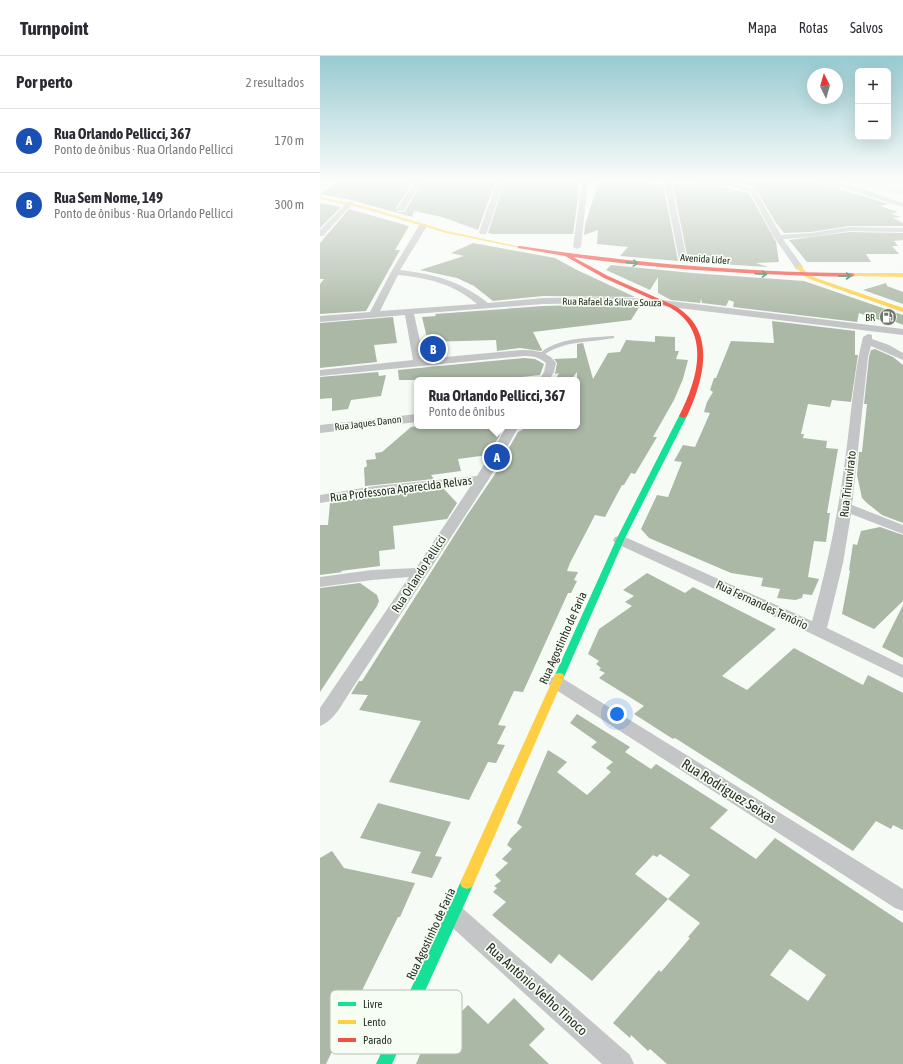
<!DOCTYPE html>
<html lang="pt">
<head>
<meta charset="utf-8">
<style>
  body { margin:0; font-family:"Asap Condensed",sans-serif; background:#f2f2f3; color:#2b2b33 }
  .controls { position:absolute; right:12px; top:12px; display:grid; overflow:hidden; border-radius:6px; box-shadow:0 4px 16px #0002 }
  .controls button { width:36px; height:36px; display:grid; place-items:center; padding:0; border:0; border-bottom:1px solid #e1e1e2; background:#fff; color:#2b2b33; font:20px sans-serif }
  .compass { position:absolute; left:487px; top:12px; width:36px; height:36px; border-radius:50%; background:#fff; box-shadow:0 4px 16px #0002; rotate:355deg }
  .you { position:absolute; left:297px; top:658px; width:14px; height:14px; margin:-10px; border:3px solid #fff; border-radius:50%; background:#1a73e8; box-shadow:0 0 0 6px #1a73e833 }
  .badge { display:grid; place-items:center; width:26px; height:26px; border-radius:50%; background:#7c3aed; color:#fff; font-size:13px; font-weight:700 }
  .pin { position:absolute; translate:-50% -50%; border:2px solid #fff; box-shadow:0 1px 4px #0006 }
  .popup { position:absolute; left:94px; top:321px; width:166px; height:52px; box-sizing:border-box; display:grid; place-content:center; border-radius:6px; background:#fff; filter:drop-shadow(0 1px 3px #0005); font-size:13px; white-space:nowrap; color:#7c7c81 }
  .popup b { font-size:15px; color:#2b2b33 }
  .popup::after { content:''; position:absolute; left:50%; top:100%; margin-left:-8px; border:8px solid transparent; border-top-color:#fff }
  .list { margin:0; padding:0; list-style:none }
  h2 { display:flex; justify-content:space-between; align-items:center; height:52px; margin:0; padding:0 16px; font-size:17px }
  h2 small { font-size:13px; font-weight:400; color:#7c7c81 }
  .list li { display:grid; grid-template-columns:26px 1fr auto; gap:12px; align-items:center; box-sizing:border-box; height:64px; padding:0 16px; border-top:1px solid #e1e1e2 }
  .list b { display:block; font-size:15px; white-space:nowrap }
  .list p { margin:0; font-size:13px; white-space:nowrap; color:#7c7c81 }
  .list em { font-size:13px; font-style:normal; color:#7c7c81 }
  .map { position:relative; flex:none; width:583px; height:1008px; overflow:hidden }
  header { display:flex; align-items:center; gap:24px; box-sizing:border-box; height:56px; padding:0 20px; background:#fff; border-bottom:1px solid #e1e1e2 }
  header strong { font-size:19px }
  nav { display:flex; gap:22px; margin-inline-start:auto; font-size:14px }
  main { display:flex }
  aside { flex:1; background:#fff }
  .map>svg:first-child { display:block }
  .green { fill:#d0e8c8 }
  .building { fill:#abb8a6; fill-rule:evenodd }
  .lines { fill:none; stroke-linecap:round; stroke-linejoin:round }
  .lane { fill:#c4c5c6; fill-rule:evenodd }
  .street { fill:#c4c5c6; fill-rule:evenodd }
  .fast { fill:#16e098; fill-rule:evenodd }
  .slow { fill:#ffcf43; fill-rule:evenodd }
  .jam { fill:#f24e42; fill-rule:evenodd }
  .oneway { stroke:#207e5a }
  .labels { text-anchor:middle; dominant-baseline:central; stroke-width:3.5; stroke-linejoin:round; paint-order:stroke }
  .far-street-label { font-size:10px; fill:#292e27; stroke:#f6fef3 }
  .far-poi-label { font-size:10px; fill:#292e27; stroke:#f6fef3; text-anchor:end }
  .street-label { font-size:12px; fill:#292e27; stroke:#f6fef3 }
  .near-street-label { font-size:14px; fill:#292e27; stroke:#f6fef3 }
  .key { fill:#f6fef3; stroke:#b8c0b6; stroke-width:1 }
  .key-label { font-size:11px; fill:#292e27 }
</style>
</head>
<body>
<header>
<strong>Turnpoint</strong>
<nav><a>Mapa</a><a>Rotas</a><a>Salvos</a></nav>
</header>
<main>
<aside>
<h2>Por perto<small>2 resultados</small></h2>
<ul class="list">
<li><span class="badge" style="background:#1a4fb4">A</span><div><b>Rua Orlando Pellicci, 367</b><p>Ponto de ônibus · Rua Orlando Pellicci</p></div><em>170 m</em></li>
<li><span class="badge" style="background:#1a4fb4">B</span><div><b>Rua Sem Nome, 149</b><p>Ponto de ônibus · Rua Orlando Pellicci</p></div><em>300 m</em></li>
</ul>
</aside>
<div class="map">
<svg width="583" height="1008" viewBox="0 0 583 1008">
  <rect width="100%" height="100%" fill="#f7fbf6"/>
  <polygon class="green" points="529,124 583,124 583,138 579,139 523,126"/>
  <g class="building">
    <polygon points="20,124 94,124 76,152 78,156 85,156 103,124 176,124 158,174 122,161 94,155 92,161 31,144 0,138"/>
    <polygon points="185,124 257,125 259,134 253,178 173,178 168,177"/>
    <polygon points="319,124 326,124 330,128 343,128 358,205 300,200 308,191 277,188 278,174 264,179 266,162 266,166 279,125 310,126"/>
    <polygon points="398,124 491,124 569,148 560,150 578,156 571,158 581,161 573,162 583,167 583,170 529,170 491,176 464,177 456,167 436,133 422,128"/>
    <polygon points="353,128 401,131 429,137 456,186 459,206 436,207 448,211 366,206 368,204"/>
    <polygon points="0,147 21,151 0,172"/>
    <polygon points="29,153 89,170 75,194 80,194 46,255 0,258 0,228 4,223 0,223 0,187"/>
    <polygon points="529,176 583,177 583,184 574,185 578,190 572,190 579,198 546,198 551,206 487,206 469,184"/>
    <polygon points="153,187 235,202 257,214 315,241 223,240 173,245 154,230 137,222 100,214 144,200 131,197"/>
    <polygon points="291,209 372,217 484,225 583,259 583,269 571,264 565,266 539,257 537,266 413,251 414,246 409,244 406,250 382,247 381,243 380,247 351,244 338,237 338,221 330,234 286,214"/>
    <polygon points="566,227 567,230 583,236 583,248 543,234"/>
    <polygon points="297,248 320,250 311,264 213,276 222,294 221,295 200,292 177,295 176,284 108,286 102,261 116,260 115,258 223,250"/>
    <polygon points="73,261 77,287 54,289 57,306 0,312 0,267"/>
    <polygon points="452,265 535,275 535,299 538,299 531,346 512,344 510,351 488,348 481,378 484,378 483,382 507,385 506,392 518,393 507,457 510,457 506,486 494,485 488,521 499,523 492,539 483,538 482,542 475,544 457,542 460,533 441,530 443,522 411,517 329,482 321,473 337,439 348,441 362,406 354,405 363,389 375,391 390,357 384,356 387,346 393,336 390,334 394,322 396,322 411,285 454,287"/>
    <polygon points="335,280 355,281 355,295 359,295 356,303 368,304 363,323 354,344 333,381 337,381 315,418 311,417 304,429 302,429 285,461 275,459 250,507 247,515 258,516 254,524 257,525 251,537 248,537 203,636 194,635 178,669 186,670 177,688 185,689 176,707 168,706 149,744 69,726 101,665 39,654 48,639 31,638 39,625 42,625 146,461 190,396 186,397 198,376 202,374 205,370 226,370 257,373 257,316 251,324 235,324 239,317 235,318 237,307 234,303 257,302 257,288 263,287 273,323 288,297 300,296 306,284 335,286"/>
    <polygon points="555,293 573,301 583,309 583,467 562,459 547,447 542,442 537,419 539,396 542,396 547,348 544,348 549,301 551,294"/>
    <polygon points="204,302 215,303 224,308 220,319 193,322 193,324 79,324 78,314"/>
    <polygon points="58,316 59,320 66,319 61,340 31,344 28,353 12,355 12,342 0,343 0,321"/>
    <polygon points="99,370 177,370 180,379 168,399 138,403 141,415 111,419 114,423 45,430 44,412 47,410 46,404 56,403 55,397 62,396 91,371"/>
    <polygon points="123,432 137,447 127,463 73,470 75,493 59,495 60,510 20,515 23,516 0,519 0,469 8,469 10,447 55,439"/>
    <polygon points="560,471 583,479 583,545 554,573 522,558 530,515 529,514 533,488 537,489 541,475"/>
    <polygon points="327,517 365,537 373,531 456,573 402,620 427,634 474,592 543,629 548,619 583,637 583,774 573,769 571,773 556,765 533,795 355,682 353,683 314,658 324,650 279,622 285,617 279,614 281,612 276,608 279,605 268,598 279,573 312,550 305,546 314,540 303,534"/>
    <polygon points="40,527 57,539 59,545 57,550 0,636 0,532"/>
    <polygon points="583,549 583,602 562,591"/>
    <path d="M257 658 310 691 305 696 331 713 336 708 408 754 390 772 436 803 455 782 583 867V1008H347L330 993 328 995 311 979 310 982 293 967 339 914 341 916 370 882 368 881 380 867 348 843 272 925 239 898 231 908 172 859 186 846 173 836 177 832 174 830 181 825 175 819 188 807 182 803 192 793 187 789 191 782 202 771 197 767 228 694 247 706 237 716 267 739 291 716 286 712 293 706 271 691 277 686 250 667ZM340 798 370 819 348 843 315 818 333 799 337 801ZM470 893 506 919 488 945 450 919Z"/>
    <polygon points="58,747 131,766 115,800 122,801 112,822 91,817 101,796 40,782"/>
    <polygon points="12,795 24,812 95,827 80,861 78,861 6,1008 0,1008 0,802"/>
    <polygon points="194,942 225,973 209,989 229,1008 96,1008 101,996 148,949 168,968"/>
  </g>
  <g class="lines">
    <path class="lane" d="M292 280H294V282C267 287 245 284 222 300L218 299C237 281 268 282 292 280Z"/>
    <g class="street">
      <polygon points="96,124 102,124 84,155 78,155 77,153"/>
      <polygon points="178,124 184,124 167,176 166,178 160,178 159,176"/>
      <polygon points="262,124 268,124 261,191 257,193 253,191"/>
      <path d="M327 124C363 124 401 121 435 134L461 179 491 177 529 171 583 172V176L529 175 491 181 463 183 483 211 479 214 476 213 454 181 430 136C405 127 377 127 351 126L367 204 363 206 359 204 344 126H330Z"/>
      <path d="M492 124C523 124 553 137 583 147V151L520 131Z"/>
      <polygon points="30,145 34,147 32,148 3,180 0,180 0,174 28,146"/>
      <path d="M100 168H106L107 170 80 214C114 218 141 225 168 247L223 242 297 241 342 244 583 273V279L342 250 297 247 223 248 94 258 104 303 200 294C214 294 228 295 236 307L234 316 229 324H219L224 316 226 307C219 301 213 300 204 300L0 320V314L93 304 85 259 0 266V260L50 256 71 216ZM78 219C108 222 134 228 157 248L60 255Z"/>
      <path d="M548 278 552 279V283L569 289 583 297V304L551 290 548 301 532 449 583 469V478L531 458 523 507 507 572 583 609V622L492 578 295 487 293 484 295 481 300 480 305 481 492 565C507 512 518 459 525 404 531 363 533 321 543 281Z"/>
      <polygon points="97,358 97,366 0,377 0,369"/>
      <path d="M187 370H199L169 423 30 636C22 648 14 665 0 670V652L89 521 52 524 0 531V521L52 514 96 512 152 428 55 438 0 447V439L55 430 157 420Z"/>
      <polygon points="236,620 242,622 583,833 583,855 575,852 230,630 227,626 230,622"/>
      <polygon points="133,848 141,851 310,999 314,1008 282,1008 125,865 122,858 125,851"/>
    </g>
    <g class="fast">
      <polygon points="363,358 367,360 304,484 244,621 243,624 235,624 234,621 296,484 359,360"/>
      <polygon points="147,821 152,823 154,827 72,1008 56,1008 142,823"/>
    </g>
    <g class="slow">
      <polygon points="0,141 48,151 127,175 202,191 200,192 126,177 45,153 0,143"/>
      <polygon points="477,210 481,210 488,218 496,222 583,252 583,256 492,224 484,220 476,211"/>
      <polygon points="532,217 583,217 583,221 530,220 529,219"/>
      <polygon points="239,617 243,618 244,621 154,827 152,831 147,833 142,831 140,827 234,621 235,618"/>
    </g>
    <path class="jam" d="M200 190C310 207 420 216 532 217L535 219 532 221C439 219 346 214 253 201L288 220 353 249C398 273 384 323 367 360L363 362 359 360C377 325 393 275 349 251L284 222 245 200 198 192V190Z"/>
  </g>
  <defs><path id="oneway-shaft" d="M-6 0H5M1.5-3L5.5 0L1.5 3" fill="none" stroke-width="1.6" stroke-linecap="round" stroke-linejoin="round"/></defs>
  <g class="oneway">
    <use href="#oneway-shaft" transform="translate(312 207) rotate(6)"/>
    <use href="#oneway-shaft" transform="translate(441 218) rotate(2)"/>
    <use href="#oneway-shaft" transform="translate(525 220)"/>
  </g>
  <linearGradient id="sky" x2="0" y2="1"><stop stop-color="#97cad1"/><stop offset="0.47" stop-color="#fbfdfb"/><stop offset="1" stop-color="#fbfdfb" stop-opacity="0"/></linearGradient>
  <rect width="583" height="265" fill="url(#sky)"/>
  <defs>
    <g id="fuel-disc" transform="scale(0.9)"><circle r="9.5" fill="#71766f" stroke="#f6fef3"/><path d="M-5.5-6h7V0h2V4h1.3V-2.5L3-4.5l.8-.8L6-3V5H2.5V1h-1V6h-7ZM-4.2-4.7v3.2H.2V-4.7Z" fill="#fff"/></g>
  </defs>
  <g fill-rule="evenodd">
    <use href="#fuel-disc" x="568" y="261"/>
  </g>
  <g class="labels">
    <g class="far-street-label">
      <text transform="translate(385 203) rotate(4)">Avenida Líder</text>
      <text transform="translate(292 246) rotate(1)">Rua Rafael da Silva e Souza</text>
      <text transform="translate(48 367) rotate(-7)">Rua Jaques Danon</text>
    </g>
    <g class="far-poi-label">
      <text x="555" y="261">BR</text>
    </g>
    <g class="street-label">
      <text transform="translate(528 428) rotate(-83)">Rua Triunvirato</text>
      <text transform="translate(81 433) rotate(-7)">Rua Professora Aparecida Relvas</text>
      <text transform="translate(99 518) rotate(-57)">Rua Orlando Pellicci</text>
      <text transform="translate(442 549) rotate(25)">Rua Fernandes Tenório</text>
      <text transform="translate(243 582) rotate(-66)">Rua Agostinho de Faria</text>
      <text transform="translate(111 878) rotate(-65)">Rua Agostinho de Faria</text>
    </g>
    <g class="near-street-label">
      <text transform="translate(409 735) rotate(32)">Rua Rodriguez Seixas</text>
      <text transform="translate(217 933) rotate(42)">Rua Antônio Velho Tinoco</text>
    </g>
  </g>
  <rect x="10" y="934" width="132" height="64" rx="6" class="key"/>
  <rect x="18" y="946" width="18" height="4" fill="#16e098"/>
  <rect x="18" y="964" width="18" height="4" fill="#ffcf43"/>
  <rect x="18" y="982" width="18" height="4" fill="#f24e42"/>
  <g class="key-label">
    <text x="43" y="952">Livre</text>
    <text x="43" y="970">Lento</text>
    <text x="43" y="988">Parado</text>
  </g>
</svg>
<div class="controls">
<button>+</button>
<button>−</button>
</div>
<svg class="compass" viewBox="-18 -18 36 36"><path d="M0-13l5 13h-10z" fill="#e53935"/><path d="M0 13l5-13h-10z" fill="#7c7c81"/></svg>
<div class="you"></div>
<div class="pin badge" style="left:177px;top:401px;background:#1a4fb4">A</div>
<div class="popup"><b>Rua Orlando Pellicci, 367</b>Ponto de ônibus</div>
<div class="pin badge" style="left:113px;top:293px;background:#1a4fb4">B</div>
</div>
</main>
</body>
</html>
